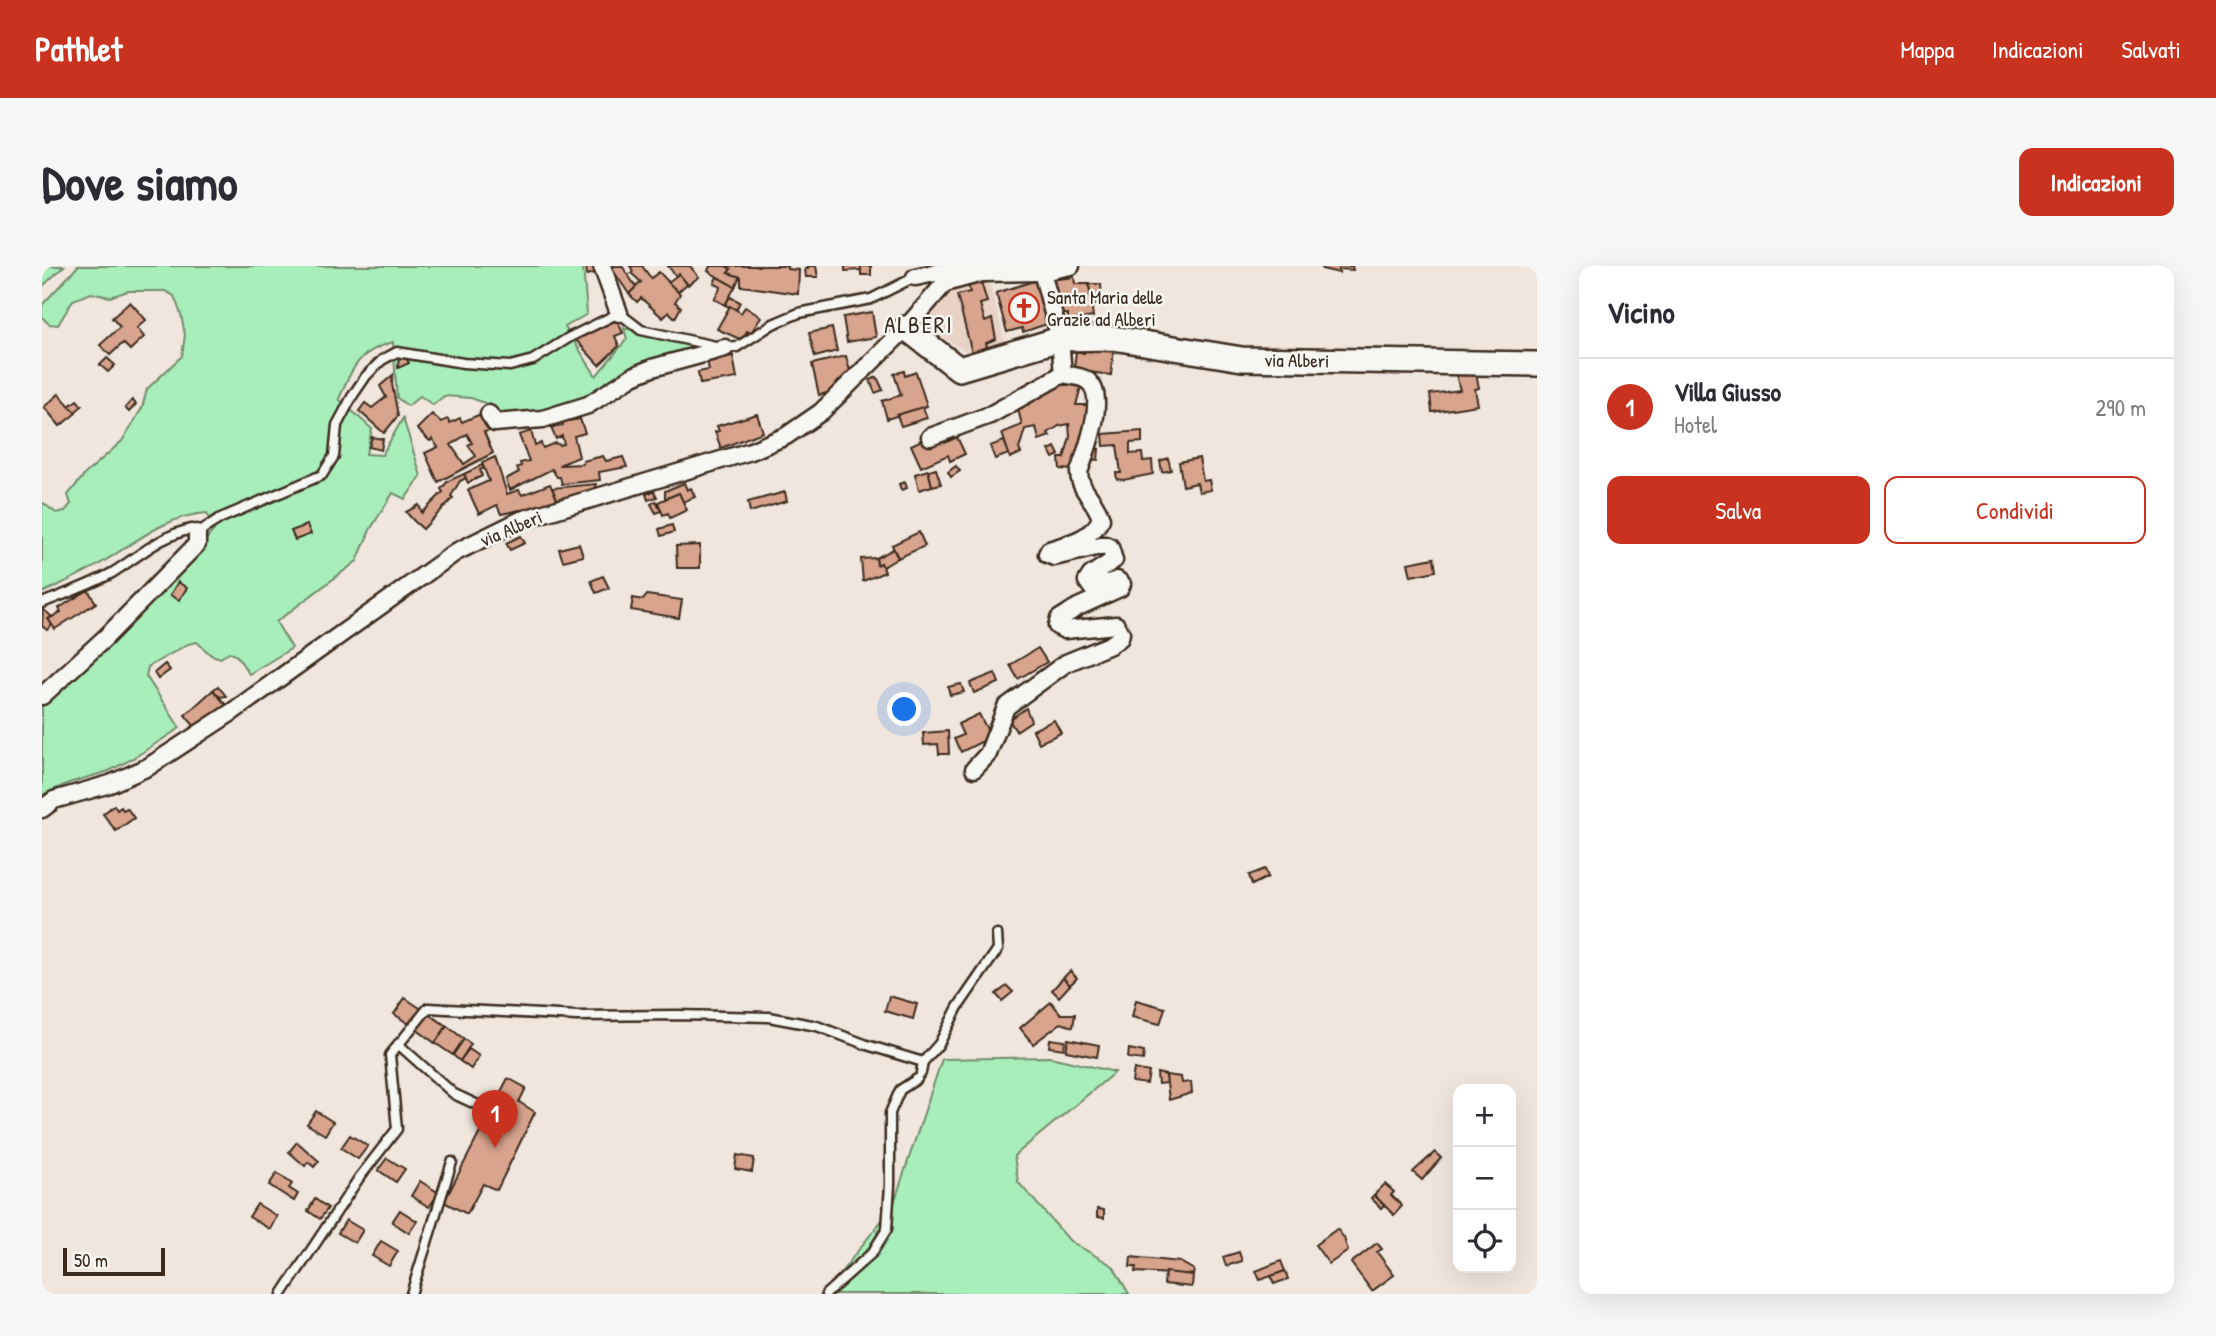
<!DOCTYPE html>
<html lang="it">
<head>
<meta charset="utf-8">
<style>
  body { margin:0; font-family:"Patrick Hand",sans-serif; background:#f7f7f7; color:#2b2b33 }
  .controls { position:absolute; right:21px; bottom:21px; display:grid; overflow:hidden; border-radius:14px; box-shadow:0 7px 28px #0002 }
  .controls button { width:63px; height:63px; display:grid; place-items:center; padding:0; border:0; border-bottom:2px solid #e1e1e2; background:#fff; color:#2b2b33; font:35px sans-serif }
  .scale { position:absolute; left:21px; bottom:18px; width:102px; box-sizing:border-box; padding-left:7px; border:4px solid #3b2a1e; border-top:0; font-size:19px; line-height:24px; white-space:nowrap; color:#3b2a1e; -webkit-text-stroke:5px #f6f6f2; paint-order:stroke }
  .you { position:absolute; left:863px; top:444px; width:24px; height:24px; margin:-18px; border:5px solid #fff; border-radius:50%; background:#1a73e8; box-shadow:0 0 0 10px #1a73e833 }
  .badge { display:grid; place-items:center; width:46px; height:46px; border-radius:50%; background:#c8321e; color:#fff; font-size:23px; font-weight:700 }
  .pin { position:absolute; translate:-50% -58px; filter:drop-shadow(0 2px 4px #0008) }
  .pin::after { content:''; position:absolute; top:37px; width:24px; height:21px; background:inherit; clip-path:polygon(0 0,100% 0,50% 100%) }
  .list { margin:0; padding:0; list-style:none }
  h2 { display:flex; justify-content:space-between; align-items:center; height:91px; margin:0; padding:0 28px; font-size:30px }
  h2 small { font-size:23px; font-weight:400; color:#7c7c81 }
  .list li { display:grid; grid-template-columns:46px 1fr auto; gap:21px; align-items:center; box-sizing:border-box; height:98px; padding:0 28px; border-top:2px solid #e1e1e2 }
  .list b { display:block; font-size:26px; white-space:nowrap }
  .list p { margin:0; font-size:23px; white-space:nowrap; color:#7c7c81 }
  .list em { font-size:23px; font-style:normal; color:#7c7c81 }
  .actions { display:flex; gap:14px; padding:21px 28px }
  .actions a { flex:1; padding:16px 0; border:2px solid #c8321e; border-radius:14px; text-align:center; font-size:24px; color:#c8321e }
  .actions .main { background:#c8321e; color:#fff }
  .icon { flex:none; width:38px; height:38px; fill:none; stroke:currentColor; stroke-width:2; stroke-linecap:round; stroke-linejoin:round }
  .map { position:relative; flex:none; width:1495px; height:1028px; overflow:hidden; border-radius:14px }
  header { display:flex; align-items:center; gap:42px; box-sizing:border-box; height:98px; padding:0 35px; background:#c8321e; color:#fff }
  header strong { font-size:33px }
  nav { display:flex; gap:38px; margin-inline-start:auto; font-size:24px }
  .intro { display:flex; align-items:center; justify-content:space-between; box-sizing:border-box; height:168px; padding:0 42px }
  h1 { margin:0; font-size:49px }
  .button { padding:18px 32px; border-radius:14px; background:#c8321e; color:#fff; font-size:24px; font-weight:700 }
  main { display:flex; gap:42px; padding:0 42px }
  aside { flex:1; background:#fff; border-radius:14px; box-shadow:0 7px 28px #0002 }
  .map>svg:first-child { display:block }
  .built { fill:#e9d2c6 }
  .green { fill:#a8eebb; stroke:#728c6c; stroke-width:2 }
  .building { fill:#d9a48e; stroke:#3b2a1e; stroke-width:2; fill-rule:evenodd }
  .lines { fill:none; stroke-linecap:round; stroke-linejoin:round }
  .lane-casing { stroke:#3b2a1e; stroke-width:13 }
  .street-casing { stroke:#3b2a1e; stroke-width:21 }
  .secondary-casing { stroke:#3b2a1e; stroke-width:28 }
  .lane { stroke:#f6f6f2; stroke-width:8 }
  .street { stroke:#f6f6f2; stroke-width:16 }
  .secondary { stroke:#f6f6f2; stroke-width:23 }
  .labels { text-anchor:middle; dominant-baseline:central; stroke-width:5; stroke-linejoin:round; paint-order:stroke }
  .poi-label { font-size:19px; fill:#3b2a1e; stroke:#f6f6f2; text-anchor:start }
  .street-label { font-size:19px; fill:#3b2a1e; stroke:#f6f6f2 }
  .quarter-label { font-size:23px; letter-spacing:2px; fill:#3b2a1e; stroke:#f6f6f2 }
</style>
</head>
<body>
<header>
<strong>Pathlet</strong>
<nav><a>Mappa</a><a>Indicazioni</a><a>Salvati</a></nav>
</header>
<div class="intro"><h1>Dove siamo</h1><a class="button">Indicazioni</a></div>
<main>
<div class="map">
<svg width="1495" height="1028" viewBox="0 0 1495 1028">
  <rect width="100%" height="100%" fill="#f0e6de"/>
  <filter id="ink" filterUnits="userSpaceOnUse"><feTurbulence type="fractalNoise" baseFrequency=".0143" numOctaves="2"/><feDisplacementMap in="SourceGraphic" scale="14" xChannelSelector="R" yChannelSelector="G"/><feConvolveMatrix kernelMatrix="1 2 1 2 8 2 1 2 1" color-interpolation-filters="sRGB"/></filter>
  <g filter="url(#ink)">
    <polygon class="built" points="945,9 964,78 928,88 881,59 908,20"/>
    <g class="green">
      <polygon points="0,0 22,0 0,21"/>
      <path d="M36 0H541L545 48 523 61 554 110 585 73 582 62 669 82 544 136 516 144 456 154 451 140 429 132 402 130 391 139 378 130 366 140 355 132 351 76C315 86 311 101 297 133L330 163 324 188 340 189 361 152 379 210 363 233 351 227 328 264 315 295 234 356 250 382 207 408 195 390 187 386 179 392 169 389 155 376 146 378 106 401 104 410 138 462 90 493 67 505 27 517 0 529V440L78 368 107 337 115 332 172 264 165 247C123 249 89 280 54 300 37 310 18 318 0 327V236L14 247 23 245 29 238 26 229 43 208 80 175 100 142 105 123 140 90 143 69 139 48 132 30 123 25H86L68 31 49 27 31 34 16 59 7 58 0 51V39Z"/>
      <polygon points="1008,791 1073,806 972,890 976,916 1028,975 1071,1000 1087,1028 782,1028 851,940 900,793"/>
    </g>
    <g class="building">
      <polygon points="544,0 554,0 556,6 545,9"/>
      <polygon points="568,0 580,0 594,21 587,28"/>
      <polygon points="588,0 600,0 609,12 617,6 638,28 633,36 639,41 633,52 627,46 621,52 599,32 595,36 587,28 599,16 589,7 591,5"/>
      <polygon points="626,0 648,0 657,11 646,19 637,8 634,10"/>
      <polygon points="668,0 684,0 689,3 686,7 698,10 693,21 666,5"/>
      <polygon points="684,0 745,0 745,3 757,4 756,28 699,20 699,11 686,7 689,3"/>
      <polygon points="766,0 774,0 776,11 764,11 763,3 766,3"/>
      <polygon points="803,0 819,0 819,4 803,5"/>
      <rect x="819" y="0" width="10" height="9"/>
      <polygon points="1281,0 1310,0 1311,4 1297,3 1297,7 1280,3"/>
      <polygon points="637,8 645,18 636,26 626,16"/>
      <polygon points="675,11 693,21 683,39 672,33 679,21 672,17"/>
      <polygon points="1032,11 1033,18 1047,18 1051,51 1026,55 1026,48 1016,49 1008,14"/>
      <polygon points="998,13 1011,56 981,66 980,62 965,66 954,27"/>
      <polygon points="939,16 945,36 938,38 943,56 950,53 954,73 944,77 946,83 930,87 915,29 928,26 926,18"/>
      <polygon points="1047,18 1059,18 1060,38 1050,39"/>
      <polygon points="688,31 698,36 694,44 683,39"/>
      <polygon points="88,36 104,54 95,62 102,71 88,84 81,77 68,89 58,79 78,61 70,52"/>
      <polygon points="688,40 699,47 703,41 719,51 709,67 705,65 700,74 675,63"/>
      <polygon points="830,46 834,71 805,76 801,51"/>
      <polygon points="575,54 581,67 573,70 577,80 557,99 533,73"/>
      <polygon points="790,62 795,85 773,91 767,67"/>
      <polygon points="1042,82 1072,83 1069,109 1032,104 1034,85 1042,87"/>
      <polygon points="357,90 364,92 367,97 356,102"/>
      <polygon points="691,90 695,112 658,118 656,106 667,104 665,94"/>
      <polygon points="804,90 809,109 792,120 793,125 777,129 770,98"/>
      <polygon points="65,92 73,99 66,106 58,99"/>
      <polygon points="1433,102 1437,122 1433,123 1436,139 1390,146 1388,128 1418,124 1413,105"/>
      <polygon points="862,105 863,110 874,106 885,140 845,153 840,135 859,129 852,108"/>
      <polygon points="351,109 350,118 356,150 342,167 317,145 323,137 330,142 344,131 338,120"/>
      <polygon points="835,111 841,124 833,127 828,114"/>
      <polygon points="1029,114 1040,117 1034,139 1047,139 1044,150 1050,150 1031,204 1018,203 1017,192 1022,192 1028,171 1027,158 1017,160 1006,167 1008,170 997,174 994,161 983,163 977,183 979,187 968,192 960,167 980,159 975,139 990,126 1016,119 1027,119"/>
      <polygon points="17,128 34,147 18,160 2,141"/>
      <polygon points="35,134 40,140 33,146 27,140"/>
      <polygon points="90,134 94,138 87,146 83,142"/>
      <polygon points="881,141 885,152 859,160 855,149"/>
      <path d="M441 147 452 164 442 166 451 187 396 216 383 187 396 181 390 173 388 175 375 163 390 148 399 156 406 153 408 157 418 152 420 156ZM425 168 430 177 426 179 434 190 422 198 409 179Z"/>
      <polygon points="715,148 721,166 679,182 673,166 677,165 675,160"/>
      <polygon points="538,153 543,167 532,170 537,191 517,199 541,198 541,195 561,190 564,195 581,191 585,201 557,206 558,214 520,218 518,211 515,211 510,203 468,224 464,213 477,206 475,202 479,200 478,197 487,195 477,169 489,165 493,179 499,177 501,182 513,177 518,179 522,178 520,170 514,173 509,162 521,159 520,156"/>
      <polygon points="1100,165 1100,176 1088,177 1088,188 1100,187 1101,195 1110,194 1111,208 1081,214 1075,213 1074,207 1079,207 1075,179 1062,180 1061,168"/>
      <polygon points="330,171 341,173 339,184 327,181"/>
      <polygon points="915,171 923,188 908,195 906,189 879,201 869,179 882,173 885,179 900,172 903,177"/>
      <polygon points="962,175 967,188 953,193 948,180"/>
      <polygon points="1013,181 1017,189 1011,192 1007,184"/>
      <polygon points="1047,182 1057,183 1056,194 1046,193"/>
      <polygon points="453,191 465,228 477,224 480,229 508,218 516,234 479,247 478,244 459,248 455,239 437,248 426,224 447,215 440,197"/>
      <polygon points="1126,192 1129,204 1120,206 1118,195"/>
      <polygon points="1157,192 1161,215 1167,214 1169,224 1157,226 1155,217 1141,220 1137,196"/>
      <polygon points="440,199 442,202 438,204 440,210 426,217 422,208"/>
      <polygon points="914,200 918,205 909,211 906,206"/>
      <polygon points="894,203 899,218 890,220 886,205"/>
      <polygon points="886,204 890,220 877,224 873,208"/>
      <polygon points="422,208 424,212 418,215 409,230 411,232 381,263 372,255 364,246 377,239 380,247 401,226 399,223 406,215"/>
      <polygon points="863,216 865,222 859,224 857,218"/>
      <polygon points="642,217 645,224 649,222 653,231 641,236 637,227 623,233 623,225"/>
      <polygon points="554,218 555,225 543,226 544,231 517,237 510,222"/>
      <polygon points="612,225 615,231 606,234 604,228"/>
      <polygon points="743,226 745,235 708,246 706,236"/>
      <polygon points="637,227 645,244 628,252 626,247 621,249 616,236"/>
      <polygon points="614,235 619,245 614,247 609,238"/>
      <polygon points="265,259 269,268 253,274 249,265"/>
      <polygon points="630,259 632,266 619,270 617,263"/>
      <polygon points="877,266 883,280 856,292 850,279"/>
      <polygon points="479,270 483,277 468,284 464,277"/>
      <polygon points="537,278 541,290 521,295 517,283"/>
      <polygon points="658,279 658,302 635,302 634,280"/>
      <polygon points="851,283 856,292 841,301 839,297 835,299 834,292"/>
      <polygon points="834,292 835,299 839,297 843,306 821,315 819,293"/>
      <polygon points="1392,292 1394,305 1369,310 1366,297"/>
      <polygon points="561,310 567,322 554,327 549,315"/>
      <polygon points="136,316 145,322 137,334 128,329"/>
      <polygon points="46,324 54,337 13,363 6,353 19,346 17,342"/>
      <polygon points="605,329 640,334 637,352 589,344 591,332 601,334"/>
      <polygon points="1,343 10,351 6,353 10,359 5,364 0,360"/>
      <polygon points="996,382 1005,396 976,413 968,399"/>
      <polygon points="123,398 128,404 116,413 112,407"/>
      <polygon points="953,407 957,417 932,427 928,417"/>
      <polygon points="919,418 922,426 908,429 906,421"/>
      <polygon points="176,420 184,430 178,431 171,424"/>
      <polygon points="171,424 185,440 153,461 143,449"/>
      <polygon points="984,442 989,455 974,465 967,454"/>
      <polygon points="937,448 949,471 919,486 912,473 921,469 916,458"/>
      <polygon points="1012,454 1019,467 997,477 991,464"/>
      <polygon points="906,465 907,488 897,488 896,478 882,479 881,467"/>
      <polygon points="72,539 75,544 79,541 81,544 85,542 92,552 74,565 61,548"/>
      <polygon points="1223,603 1226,611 1210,619 1207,609"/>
      <polygon points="1028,705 1035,712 1028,719 1021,712"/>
      <polygon points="1021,712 1028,719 1017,731 1010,724"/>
      <polygon points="965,720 971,726 960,735 954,728"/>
      <polygon points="847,730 875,738 871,753 843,745"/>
      <polygon points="363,732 381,744 370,760 352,748"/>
      <polygon points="1094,734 1123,742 1118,758 1090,751"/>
      <polygon points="1009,736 1019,748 1033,748 1031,761 1019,757 991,778 978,762"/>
      <polygon points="386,748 405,760 393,777 374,763"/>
      <polygon points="405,760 422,773 411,789 393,777"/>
      <polygon points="422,773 429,778 418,795 411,789"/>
      <polygon points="1008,773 1023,775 1022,783 1007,781"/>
      <polygon points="1026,773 1057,779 1055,791 1024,785"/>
      <polygon points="427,783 437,790 429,803 418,795"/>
      <polygon points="1087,783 1102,786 1101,794 1086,792"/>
      <polygon points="1092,803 1107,806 1105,818 1090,816"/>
      <polygon points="1115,807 1124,809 1125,817 1116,818"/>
      <polygon points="1124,809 1139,811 1140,817 1149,816 1150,827 1127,834"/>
      <polygon points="466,812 484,822 477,836 493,846 455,924 441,918 425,948 402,936"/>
      <polygon points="274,845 291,856 283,869 265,858"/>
      <polygon points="308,869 326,880 316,893 299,882"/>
      <polygon points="255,876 277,895 272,901 266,896 263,900 247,886"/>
      <polygon points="1393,886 1399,892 1380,914 1371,906"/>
      <polygon points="695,889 712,892 710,906 693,903"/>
      <polygon points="345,892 363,903 354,916 336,904"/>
      <polygon points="235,907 250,918 247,922 256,928 252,935 227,919"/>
      <polygon points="378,915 397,927 387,941 369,930"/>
      <polygon points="1343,918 1352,926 1349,929 1360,940 1352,949 1332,929"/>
      <polygon points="1332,929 1342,939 1339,942 1329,932"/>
      <polygon points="273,933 286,942 278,953 266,945"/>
      <polygon points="215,938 235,950 228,963 207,951"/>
      <polygon points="1055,943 1062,944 1062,952 1055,951"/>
      <polygon points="358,944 375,955 367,967 350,956"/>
      <polygon points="304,954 321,964 313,977 296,967"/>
      <polygon points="1295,963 1302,972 1306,985 1287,998 1273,979"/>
      <polygon points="339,975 356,985 347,1000 330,990"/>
      <polygon points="1335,977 1340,983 1335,986 1352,1009 1330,1025 1309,997"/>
      <polygon points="1197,986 1200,995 1184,1000 1181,991"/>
      <polygon points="1089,991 1138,996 1152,1004 1151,1009 1093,1006 1094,1001 1088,1001"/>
      <polygon points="1239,995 1243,1005 1218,1014 1214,1005"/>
      <polygon points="1243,1005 1246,1013 1232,1018 1229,1010"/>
      <polygon points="1123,1006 1151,1009 1150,1021 1122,1018"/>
    </g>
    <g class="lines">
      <g class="lane-casing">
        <g id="lane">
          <path d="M0 337C23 328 48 319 70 307 96 291 119 269 150 263L155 267 179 252 280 209 292 190 295 159 311 129 324 110 340 94 355 86 421 97 468 100 491 94 528 71 577 47 599 64 683 82 695 81 731 58 757 47 829 33 873 11"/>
          <polyline points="356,778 412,828 440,841"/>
          <polyline points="879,807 881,796 897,778 916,741 956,683 955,668"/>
          <polyline points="240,1028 317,912 355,863 348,789 386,742 535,750 635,749 727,751 775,760 825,779 881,796"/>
          <polyline points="369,1028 410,896"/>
          <polyline points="784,1028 830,987 845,963 848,919 848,847 858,824 875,813"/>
        </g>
      </g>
      <g class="street-casing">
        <g id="street">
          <polyline points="560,0 577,47"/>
          <path d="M873 11C893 7 922 0 940 7L1000 6 1029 0"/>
          <polyline points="447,148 453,157 501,153 546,139 591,110 610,102 683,82"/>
          <polyline points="888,171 948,149 1021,108 1018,73 1000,6"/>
          <polyline points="0,430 63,372 155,278 155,267"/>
          <path d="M932 503 946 488 964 441 1024 397 1068 379 1078 372 1079 367 1074 359 1023 364 1015 360 1017 353 1036 341 1078 322 1080 318 1075 314 1050 322 1045 315 1049 309 1072 294 1068 281 1063 279 1012 291 1005 288 1007 284C1028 277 1048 274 1059 253 1055 235 1037 225 1037 206 1044 186 1065 132 1047 116 1041 110 1029 110 1021 108"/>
          <polyline points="0,543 12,534 68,518 106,501 190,446 414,286 479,254 709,185 744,170 779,146 864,62 903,17 940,7"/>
        </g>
      </g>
      <g class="secondary-casing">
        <polyline id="secondary" points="864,62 917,103 1018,73 1071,72 1200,93 1495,98"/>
      </g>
      <use href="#lane" class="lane"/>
      <use href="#street" class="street"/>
      <use href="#secondary" class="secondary"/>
    </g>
  </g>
  <defs>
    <g id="church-ring" transform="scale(1.575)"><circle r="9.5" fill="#f6f6f2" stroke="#c8321e" stroke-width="1.5"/><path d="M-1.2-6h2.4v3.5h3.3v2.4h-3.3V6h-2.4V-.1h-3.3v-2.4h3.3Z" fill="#c8321e"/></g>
  </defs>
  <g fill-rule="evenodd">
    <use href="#church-ring" x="982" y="42"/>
  </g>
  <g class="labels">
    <g class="poi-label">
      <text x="1005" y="31">Santa Maria delle<tspan x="1005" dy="22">Grazie ad Alberi</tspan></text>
    </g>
    <g class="street-label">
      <text transform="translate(1255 94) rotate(1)">via Alberi</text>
      <text transform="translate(469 262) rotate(-23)">via Alberi</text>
    </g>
    <g class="quarter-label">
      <text x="877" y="58">ALBERI</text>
    </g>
  </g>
</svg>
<div class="controls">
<button>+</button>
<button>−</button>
<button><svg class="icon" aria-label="locate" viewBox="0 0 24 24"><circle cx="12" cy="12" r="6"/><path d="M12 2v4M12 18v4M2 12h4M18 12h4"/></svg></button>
</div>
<div class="scale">50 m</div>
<div class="you"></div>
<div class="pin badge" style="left:453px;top:882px">1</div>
</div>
<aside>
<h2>Vicino<small></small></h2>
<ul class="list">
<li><span class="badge">1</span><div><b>Villa Giusso</b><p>Hotel</p></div><em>290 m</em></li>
</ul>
<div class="actions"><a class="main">Salva</a><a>Condividi</a></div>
</aside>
</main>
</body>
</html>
